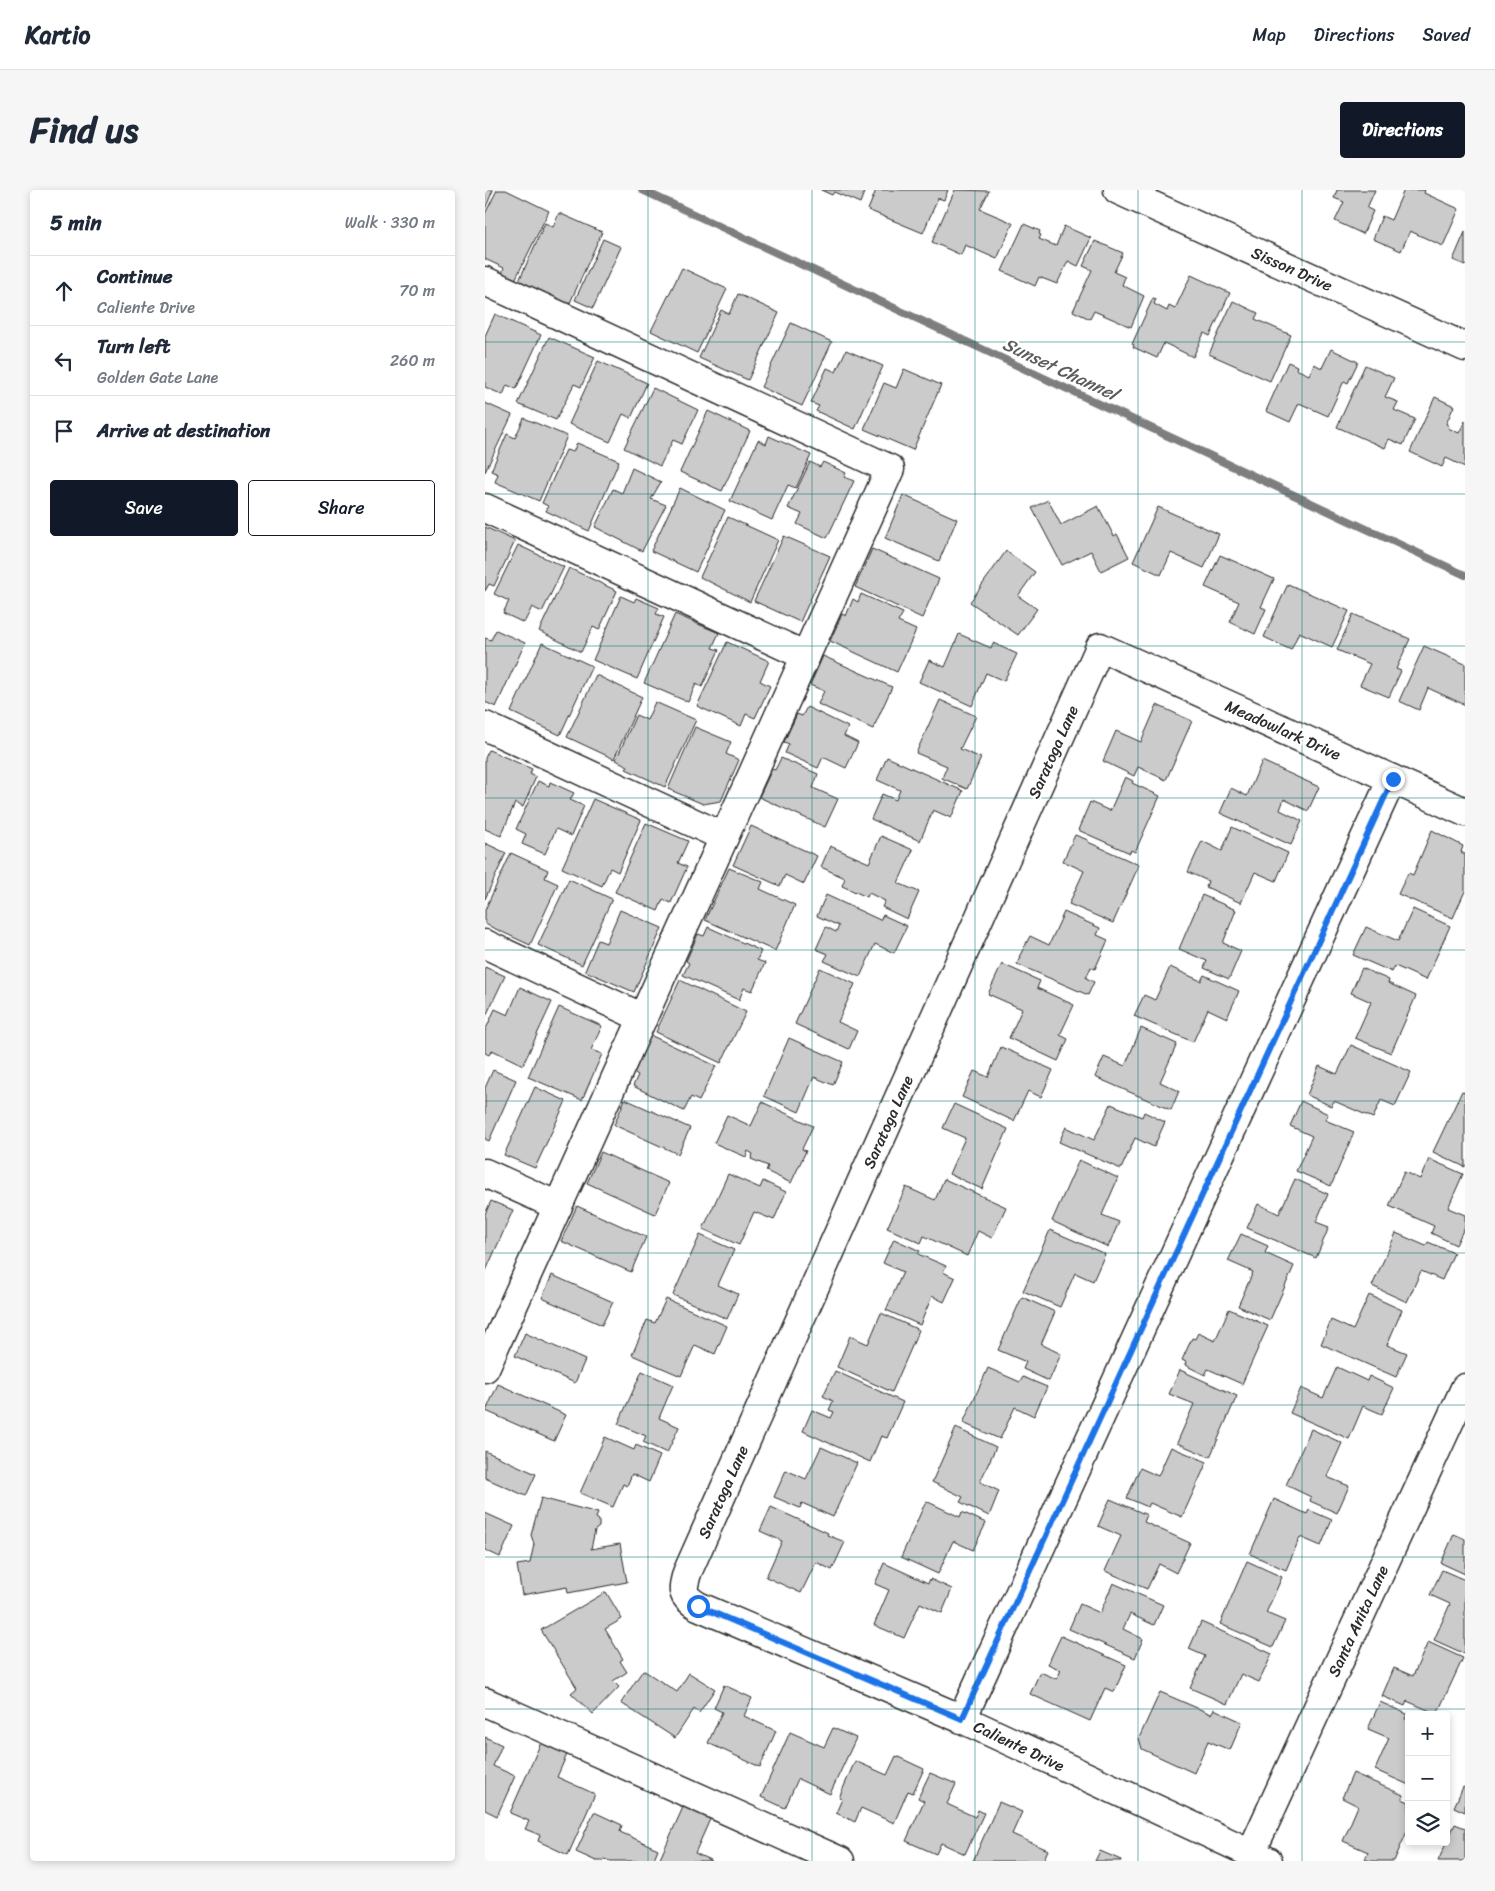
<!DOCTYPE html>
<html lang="en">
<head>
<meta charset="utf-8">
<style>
  body { margin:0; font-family:Sriracha,sans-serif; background:#f6f6f7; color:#1f2937 }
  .controls { position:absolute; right:15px; bottom:15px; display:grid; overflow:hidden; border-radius:5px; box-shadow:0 2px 8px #0003 }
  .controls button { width:45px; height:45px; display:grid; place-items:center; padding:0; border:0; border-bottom:1px solid #e0e1e3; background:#fff; color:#1f2937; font:25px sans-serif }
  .stop { position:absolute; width:15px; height:15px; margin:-11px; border:4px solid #1a73e8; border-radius:50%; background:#fff }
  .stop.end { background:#1a73e8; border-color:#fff; box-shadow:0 1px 5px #0008 }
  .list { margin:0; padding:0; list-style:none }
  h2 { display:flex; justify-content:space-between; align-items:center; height:65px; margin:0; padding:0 20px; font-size:21px }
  h2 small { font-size:16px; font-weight:400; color:#747a83 }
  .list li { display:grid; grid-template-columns:32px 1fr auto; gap:15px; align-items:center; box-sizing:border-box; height:70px; padding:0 20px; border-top:1px solid #e0e1e3 }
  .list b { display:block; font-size:19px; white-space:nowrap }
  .list p { margin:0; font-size:16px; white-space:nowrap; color:#747a83 }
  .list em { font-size:16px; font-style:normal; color:#747a83 }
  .actions { display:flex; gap:10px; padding:15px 20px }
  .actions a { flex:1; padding:11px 0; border:1px solid #111827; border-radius:5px; text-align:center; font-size:18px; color:#111827 }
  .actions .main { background:#111827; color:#fff }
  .icon { flex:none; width:28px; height:28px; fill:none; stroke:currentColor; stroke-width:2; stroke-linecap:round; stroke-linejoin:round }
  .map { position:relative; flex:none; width:980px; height:1671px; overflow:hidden; border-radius:5px }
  header { display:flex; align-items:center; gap:30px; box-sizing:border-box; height:70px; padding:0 25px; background:#fff; border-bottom:1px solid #e0e1e3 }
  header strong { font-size:24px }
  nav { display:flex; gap:28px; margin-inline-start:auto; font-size:18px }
  .intro { display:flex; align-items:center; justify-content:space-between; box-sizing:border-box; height:120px; padding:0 30px }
  h1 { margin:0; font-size:35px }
  .button { padding:12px 22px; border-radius:5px; background:#111827; color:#fff; font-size:18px; font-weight:700 }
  main { display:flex; gap:30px; padding:0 30px }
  aside { flex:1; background:#fff; border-radius:5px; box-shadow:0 2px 8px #0003 }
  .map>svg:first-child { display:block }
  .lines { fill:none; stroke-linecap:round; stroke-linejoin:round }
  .stream { stroke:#7e7e7e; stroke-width:8 }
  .building { fill:#cbcbcb; stroke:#2b2b2b }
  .minor-casing { stroke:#2b2b2b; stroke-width:31 }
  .minor { stroke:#fff; stroke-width:28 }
  .route { stroke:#1a73e8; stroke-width:6 }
  .grid { fill:none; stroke:#0f766e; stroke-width:1; stroke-opacity:0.55 }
  .labels { text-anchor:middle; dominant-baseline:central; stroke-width:4.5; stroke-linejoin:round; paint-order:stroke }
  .street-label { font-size:16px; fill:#2b2b2b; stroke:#fff }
  .water-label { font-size:18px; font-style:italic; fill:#5c5c5c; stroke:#fff }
</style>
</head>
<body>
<header>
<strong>Kartio</strong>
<nav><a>Map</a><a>Directions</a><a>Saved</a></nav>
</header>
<div class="intro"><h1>Find us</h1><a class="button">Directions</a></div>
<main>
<aside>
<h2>5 min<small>Walk · 330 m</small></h2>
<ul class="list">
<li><svg class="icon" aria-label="ahead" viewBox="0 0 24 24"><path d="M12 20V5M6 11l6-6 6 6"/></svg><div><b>Continue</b><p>Caliente Drive</p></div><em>70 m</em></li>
<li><svg class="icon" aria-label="left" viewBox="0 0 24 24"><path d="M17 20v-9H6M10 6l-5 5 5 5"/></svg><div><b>Turn left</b><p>Golden Gate Lane</p></div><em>260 m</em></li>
<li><svg class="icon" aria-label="arrive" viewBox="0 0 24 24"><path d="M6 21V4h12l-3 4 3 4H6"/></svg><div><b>Arrive at destination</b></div></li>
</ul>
<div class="actions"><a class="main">Save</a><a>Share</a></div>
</aside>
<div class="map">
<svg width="980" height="1671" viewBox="0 0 980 1671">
  <rect width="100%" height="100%" fill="#fff"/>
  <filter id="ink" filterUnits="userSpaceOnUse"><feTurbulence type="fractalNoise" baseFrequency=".02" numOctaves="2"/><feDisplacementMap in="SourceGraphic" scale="10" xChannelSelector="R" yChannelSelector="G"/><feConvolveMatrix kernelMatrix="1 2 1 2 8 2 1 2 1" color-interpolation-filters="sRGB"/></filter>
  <g filter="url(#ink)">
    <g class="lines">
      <polyline class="stream" points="157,0 980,385"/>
    </g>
    <g class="building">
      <polygon points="0,0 8,0 0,19"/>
      <polygon points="12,0 21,0 64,21 29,92 15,86 19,78 0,69 0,24"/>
      <polygon points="336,0 380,0 375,13 349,2 347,5"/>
      <polygon points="391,0 463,0 459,10 453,8 438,43 383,20"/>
      <polygon points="470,0 504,1 495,19 528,33 512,69 480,55 476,65 447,52"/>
      <polygon points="852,0 890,0 882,18 888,21 878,44 850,31 859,12 849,8"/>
      <polygon points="919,0 940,0 939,3 974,19 958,56 925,41 916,61 888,49 897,26 906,30"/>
      <polygon points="74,23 117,42 84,115 33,93 60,33 68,37"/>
      <polygon points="539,34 555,41 554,44 556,45 554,49 571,56 579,36 606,48 593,76 583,71 572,94 554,87 550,96 517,81"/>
      <polygon points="980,42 980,75 968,70"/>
      <polygon points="118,49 136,57 108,118 90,110"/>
      <polygon points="610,51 638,63 629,82 640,87 637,95 659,106 646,137 609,121 605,129 588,121 607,80 598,76"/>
      <polygon points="197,78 242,99 212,163 166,141"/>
      <polygon points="706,85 745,103 725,146 719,143 708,167 679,153 672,168 648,157 649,155 647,154 668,108 671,109 669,114 682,121 684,116 690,119"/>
      <polygon points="253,104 294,123 263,190 214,168 236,120 244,124"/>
      <polygon points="748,111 773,123 770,129 806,145 785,191 724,164"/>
      <polygon points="10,124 56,145 31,199 22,195 18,205 0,197 0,146"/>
      <polygon points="306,133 347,152 317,216 276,197"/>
      <polygon points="64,147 110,167 96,197 89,194 71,230 33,214"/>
      <polygon points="846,159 873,172 863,193 859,191 843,226 814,213 805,232 781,221 803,172 812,176 811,179 824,185 829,174 837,178"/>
      <polygon points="361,160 398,176 370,239 331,221 334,216 326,213 342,178 351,182"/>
      <polygon points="113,171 162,193 146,228 138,224 125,252 84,234"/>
      <polygon points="880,175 909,188 900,207 913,212 909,220 930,229 918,255 904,249 900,258 852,237"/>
      <polygon points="419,179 456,195 428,260 379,239 399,193 411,198"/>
      <polygon points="168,198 213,220 197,254 188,250 175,276 139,258"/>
      <polygon points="950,207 969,216 961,234 964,236 963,238 974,243 980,231 980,277 961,268 957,277 925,262"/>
      <polygon points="0,213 27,225 0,282"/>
      <polygon points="223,221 265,241 237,301 195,282"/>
      <polygon points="39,228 82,246 54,311 10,292 13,284 6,281 22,244 30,248"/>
      <polygon points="284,246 326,265 311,298 303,295 287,330 245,311 273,250 281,254"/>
      <polygon points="92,253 134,271 104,341 61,321 63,316 57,313 81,260 88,262"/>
      <polygon points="325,272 335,277 338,272 361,283 359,287 369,291 342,348 312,334 317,324 303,318"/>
      <polygon points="147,278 176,292 166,309 181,315 157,361 110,337 128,299 137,303"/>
      <polygon points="195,298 240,320 211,382 166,361"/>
      <polygon points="418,305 472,329 454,371 400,348"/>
      <polygon points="563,310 576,335 613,316 629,346 632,344 644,367 616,381 606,361 577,375 547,318"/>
      <polygon points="673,317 734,344 719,378 686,363 676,385 648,372"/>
      <polygon points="243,327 293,350 265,412 215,387"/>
      <polygon points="0,337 30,351 9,396 4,394 0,401"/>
      <polygon points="299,346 345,366 315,432 269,411"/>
      <polygon points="33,355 79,377 57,422 47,417 39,433 18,423 24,411 9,404"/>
      <polygon points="387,359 454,389 437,428 370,397"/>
      <polygon points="521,361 550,382 533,406 552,419 533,445 485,412"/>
      <polygon points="735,365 789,389 776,417 781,419 770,444 745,432 754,412 720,397"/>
      <polygon points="84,378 132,401 114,440 108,437 96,462 54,441"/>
      <polygon points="803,394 864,421 847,457 814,442 806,460 779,447"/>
      <polygon points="376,404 418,423 413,432 431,440 412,482 345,451 357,424 361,426 368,409 373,412"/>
      <polygon points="136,406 149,412 151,408 174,418 171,424 179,427 152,489 108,470"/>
      <polygon points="190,424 234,443 227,458 234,460 217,497 211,494 203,512 159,493"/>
      <polygon points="868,424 925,449 911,479 916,481 904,507 875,495 885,474 852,460"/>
      <polygon points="11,440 40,453 11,517 0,512 0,448 6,450"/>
      <polygon points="474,444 506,458 508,453 532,464 519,491 501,483 487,516 434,492 444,470 460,477"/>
      <polygon points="242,452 284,471 275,491 285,496 270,528 261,524 256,536 212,516"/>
      <polygon points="57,453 107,476 75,545 26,522"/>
      <polygon points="939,456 980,474 980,515 943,498 934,520 914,511"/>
      <polygon points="338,466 407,497 388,539 333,514 339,501 325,495"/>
      <polygon points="111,485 157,507 129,569 82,547"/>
      <polygon points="455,510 491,526 475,559 496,568 482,599 457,588 462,576 431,563"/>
      <polygon points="170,512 211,530 180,597 141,579 143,576 131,570 151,525 162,530"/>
      <polygon points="672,515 707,531 681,590 653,577 649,586 618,571 631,541 656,552"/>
      <polygon points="322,517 363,537 359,546 373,553 361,578 338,567 333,578 300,563 304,554 299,552 312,524 317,526"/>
      <polygon points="210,537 246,552 241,564 254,570 236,611 218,614 183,599"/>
      <polygon points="4,560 47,579 45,584 51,587 38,617 30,613 16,646 0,639 0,568"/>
      <polygon points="402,567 478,601 466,628 448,620 435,651 386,629 397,604 411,610 415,600 392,590"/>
      <polygon points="296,568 333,584 328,598 353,609 340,637 274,607 287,579 290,580"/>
      <polygon points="777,571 834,597 823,621 799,609 795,620 817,631 806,655 735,623 746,598 762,606"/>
      <polygon points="640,587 648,591 647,593 675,606 650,662 646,660 645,663 593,640 605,612 625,621"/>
      <polygon points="53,591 64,596 65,592 89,603 85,610 99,616 86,646 71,639 60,664 37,654 41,644 31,639"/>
      <polygon points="108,609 156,630 133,682 125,678 117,696 77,678"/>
      <polygon points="161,633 203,651 193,673 202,677 186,713 178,709 173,721 130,702"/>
      <polygon points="266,636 332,666 319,694 300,685 295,696 248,675"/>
      <polygon points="747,637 803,663 791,691 770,682 756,713 721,697 723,691 703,682 717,651 737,661"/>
      <polygon points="947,640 978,656 976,662 980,664 980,701 968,728 913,704 923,683 928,685"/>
      <polygon points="590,645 603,650 603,652 654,675 628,733 584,714 599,681 578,671"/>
      <polygon points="396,646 428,660 413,693 434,702 422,729 397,717 400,711 384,703 382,707 357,696 360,688 336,677 345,656 384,673"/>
      <polygon points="0,653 21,663 0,709"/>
      <polygon points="26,663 63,680 60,688 73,694 45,755 0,734 0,720"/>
      <polygon points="244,678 278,692 275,699 310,715 290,761 220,730"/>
      <polygon points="84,689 127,709 97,775 53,755"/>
      <polygon points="341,705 395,730 398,725 422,736 409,763 390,754 375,787 339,771 343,764 331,759 341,737 351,742 354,736 332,726"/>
      <polygon points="717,705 751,720 738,753 756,761 744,789 719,778 722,771 694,759"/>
      <polygon points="928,719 965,736 941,790 910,776 907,782 868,765 881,737 913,751"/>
      <polygon points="135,720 177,738 149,802 100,781 113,750 121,753"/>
      <polygon points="579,722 615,738 612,745 623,750 610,779 606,777 601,788 609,792 603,805 532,774 535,767 534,767 545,746 564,755"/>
      <polygon points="223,737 276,761 272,770 280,773 267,801 259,798 254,810 198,785 204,773 201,771 213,744 219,746"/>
      <polygon points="517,774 555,791 552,798 589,815 575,845 583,849 573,871 524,848 537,819 503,804"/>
      <polygon points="0,777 20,786 0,828"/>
      <polygon points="685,777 716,791 719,785 754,801 742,828 723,819 708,852 649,826 659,805 670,810"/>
      <polygon points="335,778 370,794 353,832 372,841 364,859 310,834"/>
      <polygon points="877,778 904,790 903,793 931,806 906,863 870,848 886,812 866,803"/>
      <polygon points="195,790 261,822 236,873 171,842"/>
      <polygon points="35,797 67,812 38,875 7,860 4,865 0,863 0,841 10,819 23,825"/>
      <polygon points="74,817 117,836 106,860 117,864 97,910 43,887"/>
      <polygon points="656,838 692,854 675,892 694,901 686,920 610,887 619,867 640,876"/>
      <polygon points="165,845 231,876 214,911 206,907 199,921 148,896 153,885 148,882"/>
      <polygon points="304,848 358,872 348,895 329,887 314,922 279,906"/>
      <polygon points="866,855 926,882 910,916 896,910 888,928 849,911 846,916 822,905 834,876 852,884"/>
      <polygon points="516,857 568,880 556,907 543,901 529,931 477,907 489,881 503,887"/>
      <polygon points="8,880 31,890 4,951 0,949 0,898"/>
      <polygon points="50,897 81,911 50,978 19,965"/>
      <polygon points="977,901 980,902 980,977 948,962"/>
      <polygon points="140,909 205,938 193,964 129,935"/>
      <polygon points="816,911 843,924 840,930 869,942 846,996 811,981 827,946 805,936"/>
      <polygon points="277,912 328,936 317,959 321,961 306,993 281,981 283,976 266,969 268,964 263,961 261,967 229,953 242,925 266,936"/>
      <polygon points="469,914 523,939 497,999 464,984 480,948 458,938"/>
      <polygon points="626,914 657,927 659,922 680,932 669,957 650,948 636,979 574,952 581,937 609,950"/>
      <polygon points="116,962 184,993 170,1024 102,993"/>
      <polygon points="944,969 978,984 963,1018 980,1025 980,1036 971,1055 946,1043 949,1036 904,1016 919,982 935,989"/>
      <polygon points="594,970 633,988 617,1025 634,1032 623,1057 567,1031"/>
      <polygon points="243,984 275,998 278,991 301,1002 289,1030 269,1022 254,1055 218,1039"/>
      <polygon points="459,989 521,1017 507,1048 493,1041 482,1066 439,1046 436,1053 402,1038 421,997 450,1010"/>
      <polygon points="810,989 843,1004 831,1032 844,1037 831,1068 762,1038 773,1014 794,1024"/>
      <polygon points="6,1011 28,1020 0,1083 0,1024"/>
      <polygon points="92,1016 161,1047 146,1082 76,1051"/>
      <polygon points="565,1040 620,1064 608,1091 590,1083 575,1117 538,1101"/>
      <polygon points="911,1043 941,1056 943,1052 969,1063 957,1090 936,1081 922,1112 887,1096"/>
      <polygon points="756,1044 783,1056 780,1063 809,1076 785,1130 753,1116 768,1082 743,1071"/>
      <polygon points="215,1045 249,1060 233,1095 253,1104 242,1129 188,1105"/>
      <polygon points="409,1049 435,1061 433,1064 461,1076 458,1082 470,1088 459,1112 447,1106 435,1135 401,1120 418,1082 398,1073"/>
      <polygon points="67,1085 128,1112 117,1135 57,1108"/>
      <polygon points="884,1105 917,1120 902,1155 922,1163 911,1187 836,1154 846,1130 868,1140"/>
      <polygon points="537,1107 570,1122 556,1154 576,1164 564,1191 538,1179 541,1172 513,1160"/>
      <polygon points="181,1109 242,1136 230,1164 210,1155 196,1186 147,1165 162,1130 170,1133"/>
      <polygon points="744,1119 783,1136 757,1194 723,1179 720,1185 700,1175 701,1172 697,1170 707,1148 710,1149 713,1143 730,1151"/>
      <polygon points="396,1123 434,1140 407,1202 352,1177 365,1146 383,1154"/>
      <polygon points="40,1143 100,1170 90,1193 30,1166"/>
      <polygon points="852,1177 882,1191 884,1186 909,1198 897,1224 878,1216 864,1249 805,1223 816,1198 838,1208"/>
      <polygon points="503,1178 535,1192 538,1187 562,1197 549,1226 530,1217 515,1249 478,1233"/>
      <polygon points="695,1180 752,1206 725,1267 692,1253 709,1214 684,1204"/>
      <polygon points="157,1181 188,1195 174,1228 194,1237 182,1263 158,1252 161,1246 133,1234"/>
      <polygon points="350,1181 418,1212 402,1248 396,1246 385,1272 318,1241 327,1220 346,1228 349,1222 344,1220 348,1211 338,1206"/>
      <polygon points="13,1194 81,1225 69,1251 1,1221"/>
      <polygon points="471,1238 511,1257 495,1292 514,1301 504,1326 475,1312 478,1307 447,1292"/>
      <polygon points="826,1239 857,1253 842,1287 864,1296 852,1323 825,1311 826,1307 801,1295"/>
      <polygon points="120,1247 149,1260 151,1255 175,1266 164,1292 147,1284 142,1296 138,1294 128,1317 95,1303"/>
      <polygon points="336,1257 372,1273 348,1327 317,1313 315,1318 289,1307 301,1280 321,1289"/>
      <polygon points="686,1257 722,1272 697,1327 665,1313 663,1317 642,1308 655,1278 673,1286"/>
      <polygon points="0,1261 51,1284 41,1306 0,1288"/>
      <polygon points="56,1308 113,1323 111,1328 114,1330 114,1337 110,1340 106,1359 135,1354 142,1392 83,1403 82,1397 37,1405 32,1375 45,1373 49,1354 46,1345"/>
      <polygon points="625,1309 662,1325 659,1332 705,1353 691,1383 674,1374 662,1399 620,1381 636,1346 613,1336"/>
      <polygon points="789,1309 822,1324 824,1320 847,1330 836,1356 815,1347 801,1380 765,1364"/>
      <polygon points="441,1311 475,1327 477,1322 501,1333 488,1360 468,1351 453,1384 416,1367"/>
      <polygon points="286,1317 343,1343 342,1345 360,1352 347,1380 331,1372 316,1403 281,1387 297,1351 275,1341"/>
      <polygon points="0,1323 29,1336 15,1367 0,1360"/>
      <polygon points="969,1344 980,1349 980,1384 956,1373"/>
      <polygon points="762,1371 797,1387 781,1423 800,1431 788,1457 735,1434"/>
      <polygon points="399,1373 443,1393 445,1389 467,1399 457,1423 435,1413 419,1448 389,1435 404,1400 390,1394"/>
      <polygon points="957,1380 980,1390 980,1464 949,1450 965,1414 945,1405"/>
      <polygon points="628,1393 678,1415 669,1435 645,1424 638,1439 658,1449 650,1468 584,1439 595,1414 615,1423"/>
      <polygon points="121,1402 137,1429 120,1439 138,1469 135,1471 142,1482 128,1491 134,1497 108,1524 86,1503 92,1498 56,1440"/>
      <polygon points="716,1432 787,1464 774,1492 756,1484 742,1514 705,1498 720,1466 704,1459"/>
      <polygon points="576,1446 641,1475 629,1502 620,1498 605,1531 545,1504 555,1482 572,1489 576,1480 563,1474"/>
      <polygon points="943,1452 978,1468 952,1524 922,1511 920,1516 897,1506 909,1478 928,1486"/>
      <polygon points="158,1480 192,1502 204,1483 230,1499 214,1523 209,1519 190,1548 136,1513"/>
      <polygon points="239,1495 267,1508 259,1526 291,1541 275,1577 223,1553 237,1522 229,1518"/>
      <polygon points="675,1502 726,1524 729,1519 757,1532 745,1560 723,1551 709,1583 657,1559 654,1548"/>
      <polygon points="895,1512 922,1524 920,1529 924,1531 924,1595 890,1580 904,1548 883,1539"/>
      <polygon points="348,1538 371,1548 345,1604 313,1589 300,1618 276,1607 305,1542 339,1557"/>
      <polygon points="0,1547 17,1555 8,1576 30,1586 12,1626 0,1620"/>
      <polygon points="57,1550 83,1562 72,1587 110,1604 83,1665 53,1651 55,1645 40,1639 44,1631 25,1623"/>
      <polygon points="411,1566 439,1579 428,1603 423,1601 409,1633 376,1618 370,1632 351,1623 357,1609 354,1608 370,1571 402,1585"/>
      <polygon points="445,1583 471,1594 462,1614 490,1627 493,1620 499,1623 480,1664 456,1653 451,1664 421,1651 439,1611 433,1608"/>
      <polygon points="868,1583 918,1605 917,1609 924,1612 924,1637 909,1671 885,1671 880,1669 883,1662 858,1651 873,1616 857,1608"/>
      <polygon points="978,1597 980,1598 980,1622 969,1617"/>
      <polygon points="514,1612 537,1622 527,1644 563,1660 558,1671 488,1671"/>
      <polygon points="199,1615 226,1627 210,1663 227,1671 174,1671"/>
      <polygon points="109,1622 137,1635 135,1642 173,1659 168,1671 125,1671 119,1669 118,1671 111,1671 91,1662"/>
      <polygon points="970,1634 980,1638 980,1671 953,1671"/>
      <polygon points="615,1661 636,1670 636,1671 610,1671"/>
    </g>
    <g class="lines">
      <g class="minor-casing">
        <g id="minor">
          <polyline points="633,0 980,157"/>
          <polyline points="0,91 405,279 0,1178"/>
          <polyline points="0,318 321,466"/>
          <polyline points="0,536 239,647"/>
          <polyline points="0,754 158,828"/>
          <polyline points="0,983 73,1016"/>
          <polyline points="0,1512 355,1671"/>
          <polyline points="477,1529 907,589"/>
          <polyline points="766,1663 980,1198"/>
          <path d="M783 1671 477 1529 213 1416C196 1406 197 1401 202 1383L615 457 980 622"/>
        </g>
      </g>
      <use href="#minor" class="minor"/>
    </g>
  </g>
  <g class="lines" filter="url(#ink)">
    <polyline class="route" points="213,1416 477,1529 908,589"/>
  </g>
  <path class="grid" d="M163 0V1671M327 0V1671M490 0V1671M653 0V1671M817 0V1671M0 152H980M0 304H980M0 456H980M0 608H980M0 760H980M0 911H980M0 1063H980M0 1215H980M0 1367H980M0 1519H980"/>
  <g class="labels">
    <g class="street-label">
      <text transform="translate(807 79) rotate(24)">Sisson Drive</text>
      <text transform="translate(798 540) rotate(24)">Meadowlark Drive</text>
      <text transform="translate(568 562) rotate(-66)">Saratoga Lane</text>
      <text transform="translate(403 932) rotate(-66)">Saratoga Lane</text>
      <text transform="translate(238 1302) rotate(-66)">Saratoga Lane</text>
      <text transform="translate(873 1431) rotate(-65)">Santa Anita Lane</text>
      <text transform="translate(534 1556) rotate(25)">Caliente Drive</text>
    </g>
    <g class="water-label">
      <text transform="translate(575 179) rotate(25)">Sunset Channel</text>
    </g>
  </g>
</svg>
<div class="controls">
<button>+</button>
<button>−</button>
<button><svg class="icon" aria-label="layers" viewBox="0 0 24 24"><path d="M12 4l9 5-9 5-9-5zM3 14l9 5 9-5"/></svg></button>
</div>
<div class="stop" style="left:213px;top:1416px"></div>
<div class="stop end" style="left:908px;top:589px"></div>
</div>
</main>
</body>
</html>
